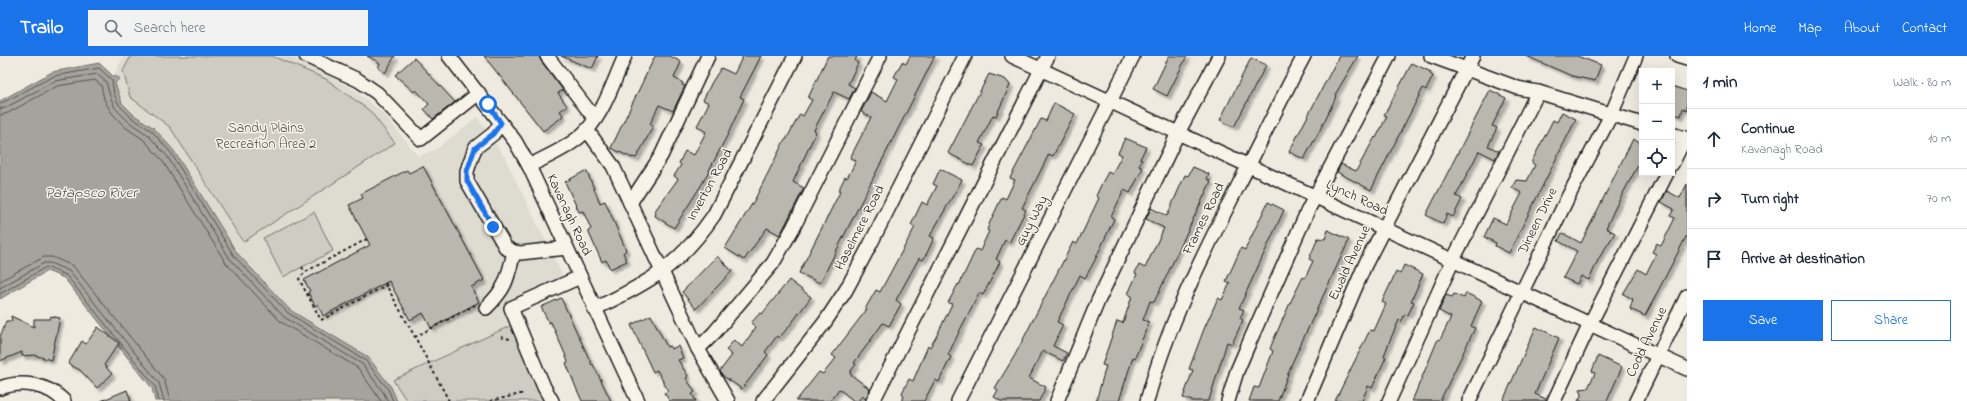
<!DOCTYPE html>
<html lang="en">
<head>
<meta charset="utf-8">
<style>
  body { margin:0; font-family:"Indie Flower",sans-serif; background:#f2f2f3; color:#1f2937 }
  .controls { position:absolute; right:12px; top:12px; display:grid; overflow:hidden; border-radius:0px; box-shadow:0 4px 16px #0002 }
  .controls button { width:36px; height:36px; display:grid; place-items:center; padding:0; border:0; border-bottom:1px solid #e0e1e3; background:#fff; color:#1f2937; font:20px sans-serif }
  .stop { position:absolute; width:12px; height:12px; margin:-9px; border:3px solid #1a73e8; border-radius:50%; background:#fff }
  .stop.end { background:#1a73e8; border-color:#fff; box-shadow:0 1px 4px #0008 }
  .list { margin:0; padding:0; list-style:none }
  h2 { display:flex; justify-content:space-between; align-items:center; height:52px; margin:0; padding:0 16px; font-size:17px }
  h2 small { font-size:13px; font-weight:400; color:#747a83 }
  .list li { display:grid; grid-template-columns:26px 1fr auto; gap:12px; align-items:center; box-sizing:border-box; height:60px; padding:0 16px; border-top:1px solid #e0e1e3 }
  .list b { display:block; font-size:15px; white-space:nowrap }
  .list p { margin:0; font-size:13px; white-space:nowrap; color:#747a83 }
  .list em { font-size:13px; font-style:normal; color:#747a83 }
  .actions { display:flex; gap:8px; padding:12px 16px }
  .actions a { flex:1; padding:9px 0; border:1px solid #1a73e8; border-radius:0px; text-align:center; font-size:14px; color:#1a73e8 }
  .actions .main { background:#1a73e8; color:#fff }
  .icon { flex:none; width:22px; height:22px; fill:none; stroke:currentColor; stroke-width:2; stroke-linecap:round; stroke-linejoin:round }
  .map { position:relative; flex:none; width:1687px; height:345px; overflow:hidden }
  header { display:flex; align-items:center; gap:24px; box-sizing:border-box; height:56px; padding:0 20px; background:#1a73e8; color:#fff }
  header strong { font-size:19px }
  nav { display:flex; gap:22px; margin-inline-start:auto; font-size:14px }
  .search { width:280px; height:36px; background:#f2f2f3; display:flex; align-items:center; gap:10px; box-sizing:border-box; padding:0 14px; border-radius:0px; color:#747a83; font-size:15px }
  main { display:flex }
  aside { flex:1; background:#fff }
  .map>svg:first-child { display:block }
  .built { fill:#dedbd1 }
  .green { fill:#cfccc3; stroke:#767470 }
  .water { fill:#a6a39d; stroke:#6f6d69 }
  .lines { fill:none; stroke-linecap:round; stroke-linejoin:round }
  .shore { stroke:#535250; stroke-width:1 }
  .building { fill:#bab7af; stroke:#1c1c1c; filter:url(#shadow) }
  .minor-casing { stroke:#1c1c1c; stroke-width:16 }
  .path { stroke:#1c1c1c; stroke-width:2; stroke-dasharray:3 3; stroke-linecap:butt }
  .minor { stroke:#f7f3e8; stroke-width:13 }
  .route { stroke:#1a73e8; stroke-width:5 }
  .labels { text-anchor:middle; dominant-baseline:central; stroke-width:3; stroke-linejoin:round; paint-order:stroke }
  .park-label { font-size:14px; fill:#52514e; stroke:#f7f3e8 }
  .street-label { font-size:14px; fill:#1c1c1c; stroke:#f7f3e8 }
  .water-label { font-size:15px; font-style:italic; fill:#535250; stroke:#f7f3e8 }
</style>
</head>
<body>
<header>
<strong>Trailo</strong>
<div class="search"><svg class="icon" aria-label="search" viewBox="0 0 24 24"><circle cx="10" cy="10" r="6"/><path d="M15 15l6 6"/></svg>Search here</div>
<nav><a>Home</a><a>Map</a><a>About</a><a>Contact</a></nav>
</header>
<main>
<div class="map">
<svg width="1687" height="345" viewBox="0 0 1687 345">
  <defs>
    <filter id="shadow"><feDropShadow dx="3.5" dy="3.5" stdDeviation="1" flood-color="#0004"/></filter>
  </defs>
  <rect width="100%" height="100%" fill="#eeeae0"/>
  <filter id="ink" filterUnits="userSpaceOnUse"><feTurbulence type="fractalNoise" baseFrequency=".025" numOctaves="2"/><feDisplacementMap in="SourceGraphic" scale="8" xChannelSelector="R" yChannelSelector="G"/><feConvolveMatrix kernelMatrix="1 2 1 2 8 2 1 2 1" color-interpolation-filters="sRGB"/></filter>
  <g filter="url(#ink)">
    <polygon class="built" points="124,0 290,0 314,11 353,33 384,58 418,100 435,94 477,61 504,100 564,223 507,249 551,345 397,345 391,331 368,301 290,254 237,197 174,95 154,72 134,59 122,46 113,20"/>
    <g class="green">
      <polygon points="131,0 272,0 326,23 370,55 395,87 243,186 170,71 130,41 123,15"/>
      <polygon points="314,156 333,195 283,221 263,182"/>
      <polygon points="512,269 548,345 407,345 393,324"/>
    </g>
    <polygon class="water" points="99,7 113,20 120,22 115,27 122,47 134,59 154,72 174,95 237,197 290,254 368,301 391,331 397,345 155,345 152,332 64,222 47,215 0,243 0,45 52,16"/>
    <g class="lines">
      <g class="shore">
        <polyline points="0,48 54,20 99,12 112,24 114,38 119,49 132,62 152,75 171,97 234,200 288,257 365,304 388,333 393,345"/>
        <polyline points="0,53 5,52 55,25 97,18 106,26 110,40 115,52 129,66 148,79 167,100 230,203 284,261 362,308 383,336 388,345"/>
        <polyline points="0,59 8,57 57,30 95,24 101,29 104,43 111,56 125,71 144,84 162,104 226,207 281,266 358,312 381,345"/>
        <polyline points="0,225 44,201 52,201 73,210 164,323 170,345"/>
        <polyline points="0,232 44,207 50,207 69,215 159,327 164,345"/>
        <polyline points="0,238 46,211 66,219 155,330 159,345"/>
      </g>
    </g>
    <g class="building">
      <polygon points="367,0 395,0 385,17 378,12 380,7"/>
      <polygon points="484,0 539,0 541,5 563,34 558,37 567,50 560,55 563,59 561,62 543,75"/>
      <polygon points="561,0 598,0 592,13"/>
      <polygon points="655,0 670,0 681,6 674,22 683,27 682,29 685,30 673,55 659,49 650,68 653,70 644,88 636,102 632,101 632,102 611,92"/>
      <polygon points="743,0 761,0 740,41 744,43 728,78 702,128 674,172 655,160 656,157 654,156 678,123 674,120 681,109 679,107 685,95 694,99 706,76 697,70 709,47 703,44 712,26 721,12 734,18"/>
      <polygon points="828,0 857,0 855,5 858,7 848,28 855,32 849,43 834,36 814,74 816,76 793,126 804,132 780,179 767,172 744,204 725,192 755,143 785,83 786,84 800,58 803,60 812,44 808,42"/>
      <polygon points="910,0 935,0 820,227 799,217 840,136 838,135 845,121 847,122 856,105 850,102 871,61 861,56 871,36 887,45 898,23 894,21 902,6 906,8"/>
      <polygon points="1169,0 1187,0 1167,40 1153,33"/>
      <polygon points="1339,0 1358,0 1336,37 1335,43 1321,72 1304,103 1289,96"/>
      <polygon points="1526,0 1577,0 1601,9 1595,25 1572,20"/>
      <polygon points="414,2 455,46 433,63 424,53 429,48 416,34 414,36 395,19"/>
      <polygon points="1251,2 1266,9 1234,71 1220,64"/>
      <polygon points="1412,7 1431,16 1430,18 1433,20 1426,34 1423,32 1371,134 1337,116 1341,108 1356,115 1375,81 1376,82 1387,60 1384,59"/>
      <polygon points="989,18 1005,23 1010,29 996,60 993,59 979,87 984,89 973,110 948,97"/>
      <polygon points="1672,30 1687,35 1687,54 1683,52 1681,60 1672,57"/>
      <polygon points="1490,34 1506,42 1492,70 1497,72 1488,90 1499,95 1495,103 1479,95 1456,140 1462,143 1453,161 1447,158 1443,168 1426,159"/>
      <polygon points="1054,47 1075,58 1053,100 1049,98 1022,152 1026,154 1009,187 1005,184 996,203 1000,206 983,239 979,237 961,272 948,299 951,301 943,317 939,326 935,324 924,345 901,345 904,340 902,337 909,323 913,325 928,290 930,291 936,281 952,248 948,247 958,228 959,229 976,193 980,195 989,175 987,174 990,166 1002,141 1006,143 1015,124 1010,122 1019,105 1041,63 1046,65"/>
      <polygon points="1562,56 1576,63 1509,197 1495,190 1496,187 1484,181 1493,162 1506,168 1522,137 1512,132 1516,124 1527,125 1535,109 1532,107 1532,105 1553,64 1557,66"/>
      <polygon points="1125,82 1146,91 1140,103 1142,104 1139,110 1143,112 1130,137 1124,134 1111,161 1114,163 1094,206 1085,222 1080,219 1057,266 1063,269 1053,290 1067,297 1063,305 1043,295 1029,322 1046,331 1039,345 1001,345 994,341 998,334 995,332 1015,299 1073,186 1077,188 1099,142 1096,140 1101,129 1108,116 1112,118 1122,99 1118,97"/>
      <polygon points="1633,83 1642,88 1642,102 1615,152 1606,172 1615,177 1599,202 1589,224 1581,220 1577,228 1563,222 1577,195 1558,185 1562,177 1581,187"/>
      <polygon points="423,110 484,224 471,231 479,246 431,272 423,257 410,264 389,225 323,260 318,248 315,250 308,236 310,235 304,224 370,189 349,149 363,142 361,138 407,114 409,117"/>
      <polygon points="1193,111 1209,118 1207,123 1211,125 1158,238 1154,246 1150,245 1143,264 1149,266 1135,302 1133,301 1119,345 1096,345 1106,310 1102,309 1117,265 1123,267 1132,240 1128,238 1137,218 1135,217 1139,209 1145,212 1164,172 1146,163 1151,152 1167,160 1185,119 1188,120"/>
      <polygon points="940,113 962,124 930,180 934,182 927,197 923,204 919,202 896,244 901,248 889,270 883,267 854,307 856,308 851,315 850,318 870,333 866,343 862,340 858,345 854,345 839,333 830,345 796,345 819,316 823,318 836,302 832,299 867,253 865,253 876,234 880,236 915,171 911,169 922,146 927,149 937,130 933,128"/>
      <polygon points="585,115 587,116 600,147 605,145 626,194 623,197 627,205 610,213 606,204 602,206 588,175 591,173 583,155 579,156 565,126"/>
      <polygon points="1687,128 1687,179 1645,260 1630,253 1633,243 1623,238 1638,213 1646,218 1656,198 1652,196 1657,187 1661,190 1675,162 1670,160 1674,153 1661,146 1667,135 1680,142"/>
      <polygon points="1268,146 1284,154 1239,252 1244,254 1240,262 1243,264 1232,288 1227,286 1210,341 1208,345 1192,345 1183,342 1193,314 1189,313 1204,273 1218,242 1222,244 1230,227 1226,225 1233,210 1241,192 1245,194"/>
      <polygon points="1328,174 1349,184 1292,307 1278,345 1249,345 1254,331 1259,332 1273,295 1270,293 1273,285 1290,247 1303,221 1305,222 1313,205 1309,203 1318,182 1325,183"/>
      <polygon points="717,200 732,215 696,253 682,236"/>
      <polygon points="1404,209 1423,218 1412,243 1411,245 1414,246 1408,259 1405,258 1401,266 1399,264 1390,284 1384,300 1386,301 1372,332 1368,330 1362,345 1335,345 1370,274 1374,275 1386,248 1382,246 1396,216 1400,218"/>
      <polygon points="789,224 811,241 791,268 779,282 777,280 765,296 768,299 742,333 723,320 720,315 732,299 726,294 734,284 742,291 756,271 751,267 760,257 762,258"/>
      <polygon points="1466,237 1482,245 1471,270 1475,272 1440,345 1412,345 1438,283 1440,284 1451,261 1439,255 1446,239 1452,241 1454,238 1464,242"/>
      <polygon points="561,242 592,309 593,308 611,345 582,345 577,334 566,307 568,306 565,298 551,266 549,267 541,251"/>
      <polygon points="651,259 667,291 670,290 671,293 678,290 683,302 678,304 688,320 686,322 695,336 692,338 696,345 670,345 664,337 668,335 657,314 653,316 631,269"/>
      <polygon points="11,260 34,271 34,263 50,263 51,260 60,262 51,304 34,299 22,300 22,296 0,305 0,281 6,265 12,265"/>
      <polygon points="98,271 119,287 104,309 112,318 97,332 80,314 68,308 82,285 86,288"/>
      <polygon points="1536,271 1559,282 1535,338 1546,343 1546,345 1503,345"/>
      <polygon points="1598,300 1622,311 1607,345 1578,345 1582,338 1580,333 1588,332 1595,317 1592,315"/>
      <polygon points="127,334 131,345 101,345"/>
    </g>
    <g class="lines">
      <g class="minor-casing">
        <g id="minor">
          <polyline points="306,0 358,24 377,37 421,83 479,37"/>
          <polyline points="449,0 515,85 529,110 638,345"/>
          <polyline points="547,0 595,63"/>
          <polyline points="1012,0 1687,313"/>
          <polyline points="1431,0 1518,32 1538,36 1642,68"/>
          <polyline points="1677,0 1687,3"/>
          <polyline points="501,67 493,78 475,92 467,115 467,125 471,132 506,192 514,196 520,197 567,192"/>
          <polyline points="587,74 613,110 698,293 728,345"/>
          <polyline points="1672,78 1687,83"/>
          <polyline points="1672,108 1685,82"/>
          <path d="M529 110C548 100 572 90 587 74 605 54 614 24 625 0"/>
          <polyline points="630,147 661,100 708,0"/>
          <path d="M486 252C507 231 507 224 514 196"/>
          <path d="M594 253C649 227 679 210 714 159L795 0"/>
          <polyline points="698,293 714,277 773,207 793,172 880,0"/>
          <path d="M0 332C21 324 48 328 64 345"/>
          <polyline points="552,345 544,331 511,252 580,221"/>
          <polyline points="763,345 825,266 846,234 870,189 965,0"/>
          <polyline points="873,345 1048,0"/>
          <polyline points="958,345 1133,0"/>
          <polyline points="1057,345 1098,245 1178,77 1219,0"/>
          <path d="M1147 345C1167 270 1203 199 1238 130 1260 87 1281 43 1304 0"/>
          <polyline points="1228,345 1237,315 1249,287 1308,154 1389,0"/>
          <polyline points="1307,345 1365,209 1473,0"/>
          <polyline points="1389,345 1453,204 1538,36"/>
          <polyline points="1469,345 1568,141 1611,59 1636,0"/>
          <polyline points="1554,345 1590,268 1667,117"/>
          <polyline points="1636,345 1687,240"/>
        </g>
      </g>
      <g class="path">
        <polyline points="367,183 305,216 299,223 321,264 387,229"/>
        <polyline points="302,211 305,216"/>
        <polyline points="385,227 415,281"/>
        <polyline points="501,281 510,283"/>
        <polyline points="449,345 415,281 475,249"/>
        <polyline points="490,345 525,337"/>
      </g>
      <use href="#minor" class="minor"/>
    </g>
  </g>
  <g class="lines" filter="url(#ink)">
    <polyline class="route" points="488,48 501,67 493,78 475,92 467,115 467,125 493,171"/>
  </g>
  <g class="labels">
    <g class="park-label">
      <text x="266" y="72">Sandy Plains<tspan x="266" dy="16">Recreation Area 2</tspan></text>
    </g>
    <g class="street-label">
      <text transform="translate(710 129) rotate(-61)">Inverton Road</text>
      <text transform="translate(1357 142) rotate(25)">Lynch Road</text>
      <text transform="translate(569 159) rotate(65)">Kavanagh Road</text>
      <text transform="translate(1204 163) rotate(-64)">Frames Road</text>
      <text transform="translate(1032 165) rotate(-63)">Guy Way</text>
      <text transform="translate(1538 165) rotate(-64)">Dineen Drive</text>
      <text transform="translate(860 172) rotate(-63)">Haselmere Road</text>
      <text transform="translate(1350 207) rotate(-65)">Ewald Avenue</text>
      <text transform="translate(1647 286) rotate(-64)">Codd Avenue</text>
    </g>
    <g class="water-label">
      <text x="91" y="137">Patapsco River</text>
    </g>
  </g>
</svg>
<div class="controls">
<button>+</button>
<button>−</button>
<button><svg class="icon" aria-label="locate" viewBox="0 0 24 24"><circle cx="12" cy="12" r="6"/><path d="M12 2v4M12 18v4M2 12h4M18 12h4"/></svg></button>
</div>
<div class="stop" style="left:488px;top:48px"></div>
<div class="stop end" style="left:493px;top:171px"></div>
</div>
<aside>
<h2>1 min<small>Walk · 80 m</small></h2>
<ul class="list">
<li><svg class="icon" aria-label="ahead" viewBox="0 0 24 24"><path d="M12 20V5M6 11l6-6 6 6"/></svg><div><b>Continue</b><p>Kavanagh Road</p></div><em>10 m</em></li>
<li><svg class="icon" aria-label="right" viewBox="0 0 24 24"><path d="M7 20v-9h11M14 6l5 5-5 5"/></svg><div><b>Turn right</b></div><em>70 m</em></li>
<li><svg class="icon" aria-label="arrive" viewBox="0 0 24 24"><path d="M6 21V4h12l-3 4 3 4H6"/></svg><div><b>Arrive at destination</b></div></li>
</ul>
<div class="actions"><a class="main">Save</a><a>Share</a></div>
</aside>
</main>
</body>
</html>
